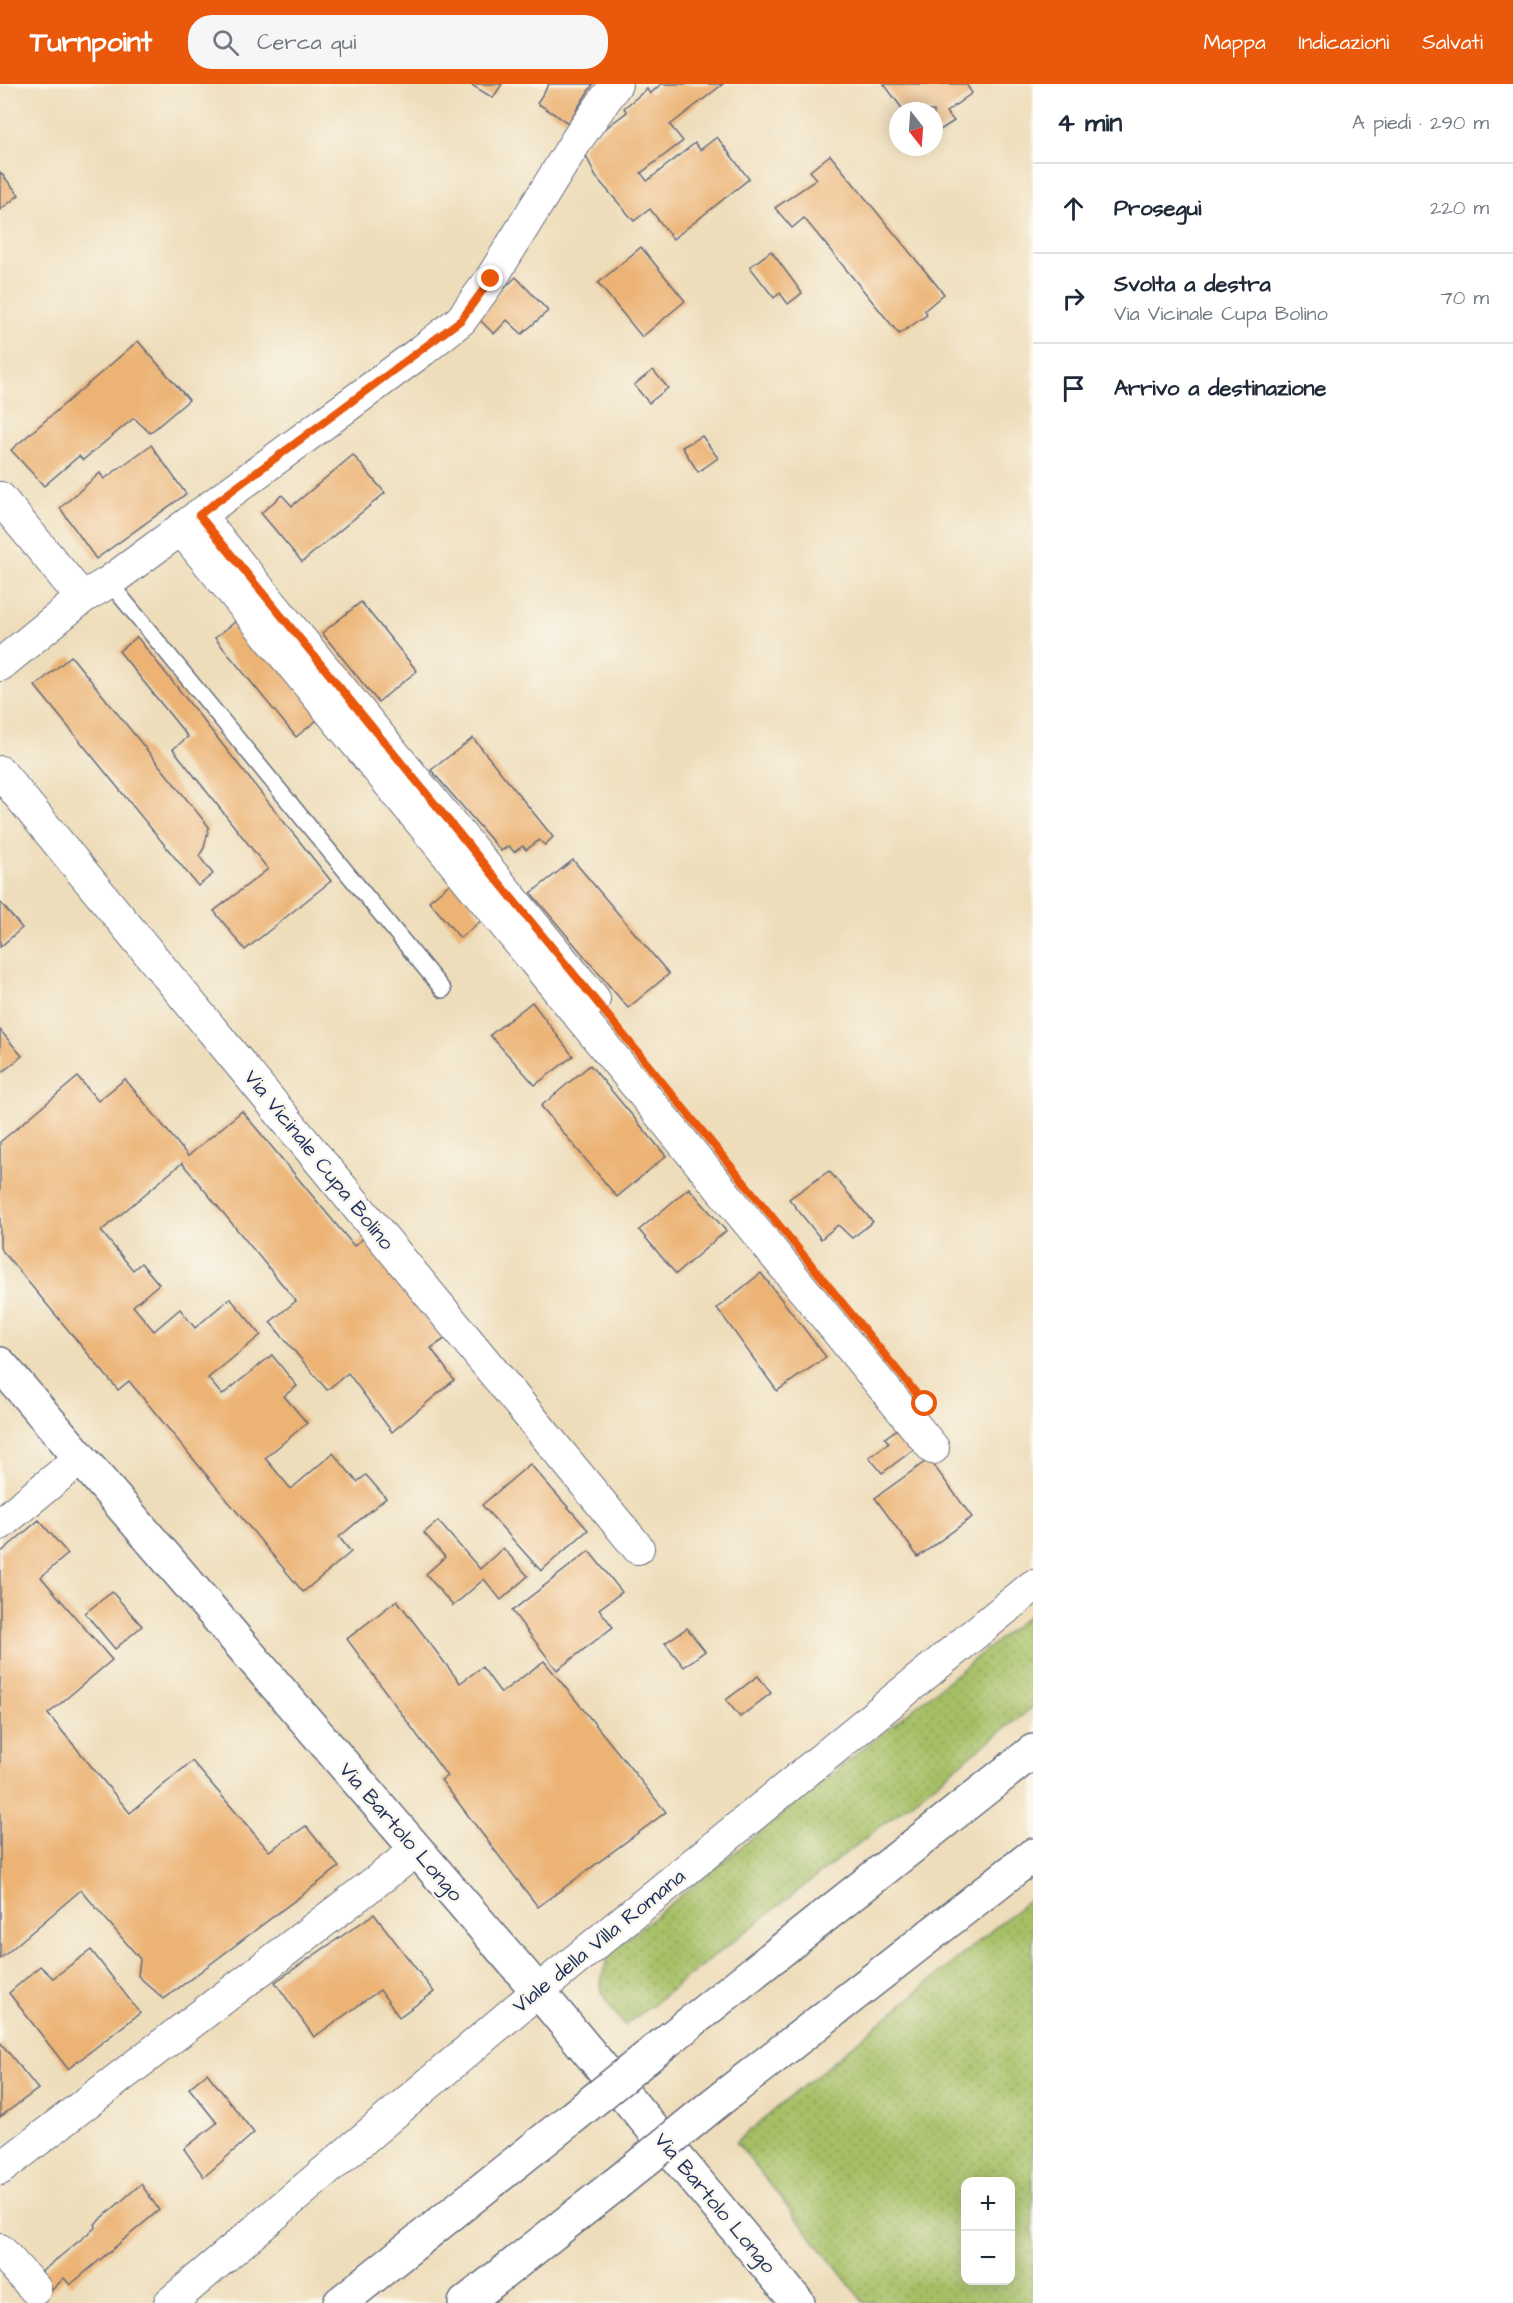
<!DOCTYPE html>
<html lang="it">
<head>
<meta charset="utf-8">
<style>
  body { margin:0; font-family:"Architects Daughter",sans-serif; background:#f6f6f7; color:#1f2937 }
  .controls { position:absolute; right:18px; bottom:18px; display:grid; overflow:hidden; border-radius:12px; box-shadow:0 3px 15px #0003 }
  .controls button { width:54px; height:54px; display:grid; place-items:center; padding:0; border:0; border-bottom:2px solid #e0e1e3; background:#fff; color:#1f2937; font:30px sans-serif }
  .compass { position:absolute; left:889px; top:18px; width:54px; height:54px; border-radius:50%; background:#fff; box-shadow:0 3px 15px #0003; rotate:163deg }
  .stop { position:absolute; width:18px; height:18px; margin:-14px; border:4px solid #ea580c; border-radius:50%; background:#fff }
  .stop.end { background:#ea580c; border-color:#fff; box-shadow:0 2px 6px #0008 }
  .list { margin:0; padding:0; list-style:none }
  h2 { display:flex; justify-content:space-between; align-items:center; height:78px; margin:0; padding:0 24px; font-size:26px }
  h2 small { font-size:20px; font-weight:400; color:#747a83 }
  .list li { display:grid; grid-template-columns:39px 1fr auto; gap:18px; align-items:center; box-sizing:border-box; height:90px; padding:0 24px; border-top:2px solid #e0e1e3 }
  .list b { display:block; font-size:22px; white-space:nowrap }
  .list p { margin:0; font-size:20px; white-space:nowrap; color:#747a83 }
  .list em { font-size:20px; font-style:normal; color:#747a83 }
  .icon { flex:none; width:33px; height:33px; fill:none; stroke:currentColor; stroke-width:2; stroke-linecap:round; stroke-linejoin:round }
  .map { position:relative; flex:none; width:1033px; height:2219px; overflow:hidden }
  header { display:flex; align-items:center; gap:36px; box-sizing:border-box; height:84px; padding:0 30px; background:#ea580c; color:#fff }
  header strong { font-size:28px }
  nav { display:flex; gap:33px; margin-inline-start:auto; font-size:21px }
  .search { width:420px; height:54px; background:#f6f6f7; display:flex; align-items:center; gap:15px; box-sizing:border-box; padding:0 21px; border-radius:24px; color:#747a83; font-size:22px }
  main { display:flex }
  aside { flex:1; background:#fff }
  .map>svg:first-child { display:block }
  .grass { fill:url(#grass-dots); stroke:#607762; stroke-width:1.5; fill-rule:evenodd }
  .building { fill:#ecb374 }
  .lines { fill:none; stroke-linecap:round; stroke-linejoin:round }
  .lane-casing { stroke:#656c7e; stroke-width:18 }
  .street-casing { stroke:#656c7e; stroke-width:34 }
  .secondary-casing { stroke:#656c7e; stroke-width:36 }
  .lane { stroke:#fff; stroke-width:15 }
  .street { stroke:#fff; stroke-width:32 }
  .secondary { stroke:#fff; stroke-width:33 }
  .secondary-bridge-casing { stroke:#656c7e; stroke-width:36; stroke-linecap:butt }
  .secondary-bridge { stroke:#fff; stroke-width:33 }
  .route { stroke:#ea580c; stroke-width:8 }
  .labels { text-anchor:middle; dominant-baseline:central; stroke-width:5; stroke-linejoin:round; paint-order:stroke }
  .street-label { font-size:21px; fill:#1b2f5e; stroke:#fbf7ec }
</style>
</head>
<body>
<header>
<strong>Turnpoint</strong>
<div class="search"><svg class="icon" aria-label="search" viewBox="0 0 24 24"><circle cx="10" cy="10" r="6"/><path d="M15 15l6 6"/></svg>Cerca qui</div>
<nav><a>Mappa</a><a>Indicazioni</a><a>Salvati</a></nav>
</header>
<main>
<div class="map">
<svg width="1033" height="2219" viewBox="0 0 1033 2219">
  <defs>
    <pattern id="grass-dots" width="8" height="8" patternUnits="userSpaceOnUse" patternTransform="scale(1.5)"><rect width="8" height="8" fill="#a6bf65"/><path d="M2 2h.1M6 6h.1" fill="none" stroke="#869c56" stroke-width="1.8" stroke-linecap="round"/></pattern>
  </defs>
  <rect width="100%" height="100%" fill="#fbf7ec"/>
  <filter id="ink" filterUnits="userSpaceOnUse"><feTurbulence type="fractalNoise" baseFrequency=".0167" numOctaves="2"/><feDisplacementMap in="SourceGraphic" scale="12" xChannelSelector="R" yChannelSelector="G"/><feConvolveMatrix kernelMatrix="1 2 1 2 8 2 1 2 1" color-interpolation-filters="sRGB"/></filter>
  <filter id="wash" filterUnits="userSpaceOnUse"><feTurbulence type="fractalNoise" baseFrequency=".008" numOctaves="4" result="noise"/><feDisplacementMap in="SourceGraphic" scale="24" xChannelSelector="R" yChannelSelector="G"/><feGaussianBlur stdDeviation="1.35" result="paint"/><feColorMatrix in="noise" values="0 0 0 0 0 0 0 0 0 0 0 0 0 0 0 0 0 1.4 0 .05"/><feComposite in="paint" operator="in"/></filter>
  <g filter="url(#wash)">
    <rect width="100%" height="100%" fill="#eeddba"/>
    <g class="grass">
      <path d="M1033 1528V1623L625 1942C601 1910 592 1906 612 1867Z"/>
      <path d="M1033 1812V2219H864L736 2058ZM966 2098H1010V2196H966Z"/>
    </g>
    <g id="blocks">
      <g class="building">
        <polygon points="470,0 502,0 493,14"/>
        <polygon points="549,0 593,0 568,39 537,19"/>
        <polygon points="661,0 723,0 670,41 683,57 641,89 647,97 695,59 700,66 717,53 749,95 673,155 650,125 634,137 596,93 583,65 586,59 627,28 624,24 647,5 650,10"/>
        <polygon points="884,0 966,0 972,9 946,28 954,37 934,50 934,27 904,27"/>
        <polygon points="830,71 944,210 925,226 927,231 899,250 804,134 792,144 775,124 817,95 810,87"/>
        <polygon points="0,88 19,111 0,126"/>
        <polygon points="641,163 685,217 642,253 598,199"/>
        <polygon points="771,167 802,209 788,220 780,209 774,214 750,183"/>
        <polygon points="516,193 548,227 522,250 507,236 494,250 476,232"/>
        <polygon points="138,257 189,316 150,349 134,334 83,376 79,372 44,402 11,366"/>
        <polygon points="653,286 668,304 649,319 634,301"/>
        <polygon points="702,352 718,374 698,388 682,363"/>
        <polygon points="151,361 186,410 96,475 60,424 100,389 104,395"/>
        <polygon points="353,371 385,409 302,478 261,429 282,411 292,422"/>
        <polygon points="361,518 417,587 378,618 322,549"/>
        <polygon points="241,533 322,632 296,653 215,554"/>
        <polygon points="137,553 331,797 245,866 214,827 268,785 173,665 188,653 119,567"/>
        <polygon points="71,572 209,743 204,764 199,772 213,790 198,802 35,602"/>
        <polygon points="473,654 553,753 545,761 539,756 526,766 523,762 514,768 509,762 501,767 431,686"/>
        <polygon points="573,776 669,890 628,924 531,809"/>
        <polygon points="453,797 483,835 460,854 429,817"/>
        <polygon points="0,818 22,844 0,863"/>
        <polygon points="532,918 573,972 535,1001 490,951"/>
        <polygon points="0,946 22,972 0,990"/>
        <polygon points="590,981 666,1072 617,1113 541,1022"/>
        <polygon points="78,993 98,1017 125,995 188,1072 242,1027 354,1162 371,1148 454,1249 431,1264 454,1296 392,1348 348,1289 327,1306 270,1238 296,1217 182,1079 101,1147 133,1186 141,1179 159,1200 133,1222 154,1247 180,1225 195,1244 230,1214 261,1251 208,1294 222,1311 272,1271 297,1302 284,1312 307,1339 265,1374 291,1405 333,1369 357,1398 366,1391 386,1414 339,1453 351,1468 303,1508 129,1297 118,1306 0,1164 0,1058"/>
        <polygon points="829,1087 873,1138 852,1154 838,1141 821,1155 789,1115"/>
        <polygon points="689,1104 726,1147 676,1190 639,1146"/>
        <polygon points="761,1189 826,1273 777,1307 717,1224"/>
        <polygon points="906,1339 921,1360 882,1389 869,1373 889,1359 885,1354"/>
        <polygon points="929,1375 972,1433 918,1473 875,1414"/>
        <polygon points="530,1380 588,1446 541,1487 482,1421"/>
        <polygon points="39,1436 68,1470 41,1493 112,1576 48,1630 130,1729 192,1677 269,1767 306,1742 339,1783 164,1915 138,1892 140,1875 81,1806 0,1875 0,1469"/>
        <polygon points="438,1437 480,1485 503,1464 528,1492 501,1516 484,1495 453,1522 426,1490 445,1473 424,1449"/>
        <polygon points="589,1467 622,1508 599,1525 613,1543 557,1586 512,1527"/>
        <polygon points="112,1508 142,1542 115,1565 85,1529"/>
        <polygon points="397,1516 460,1599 482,1583 501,1609 544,1577 666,1728 538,1823 441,1696 447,1692 347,1555"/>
        <polygon points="687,1544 705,1567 684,1583 665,1559"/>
        <polygon points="758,1592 771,1609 740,1633 726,1616"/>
        <polygon points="374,1830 434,1908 399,1933 380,1906 314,1953 275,1898"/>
        <polygon points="91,1866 140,1929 68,1985 9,1909 40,1882 53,1894"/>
        <polygon points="0,1958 38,2005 0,2033"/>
        <polygon points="207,1989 254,2049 204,2093 184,2065 217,2039 189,2004"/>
        <polygon points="141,2100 159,2126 70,2201 64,2194 45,2213 40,2189 96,2143 95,2140"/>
      </g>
    </g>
  </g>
  <g filter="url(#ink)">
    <use href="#blocks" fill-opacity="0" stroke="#656c7e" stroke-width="1.5"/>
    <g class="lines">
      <g class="lane-casing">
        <polyline id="lane" points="109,498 443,906"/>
      </g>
      <g class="street-casing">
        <g id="street">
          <polyline points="0,414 82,514"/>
          <polyline points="199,431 594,915"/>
          <polyline points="181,445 933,1364"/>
          <polyline points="0,581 82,514 109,498 423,266 461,236 491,195 578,54 616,0"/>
          <polyline points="0,688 638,1464"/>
          <polyline points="0,1440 81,1374"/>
          <polyline points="0,2085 417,1766"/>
          <polyline points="0,2166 35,2205"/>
          <polyline points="170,2219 538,1907 1033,1502"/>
        </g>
      </g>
      <g class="secondary-casing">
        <g id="secondary">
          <polyline points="0,1280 538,1907 798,2219"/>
          <polyline points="667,1957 1033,1667"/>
          <polyline points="714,2020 1033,1771"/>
          <polyline points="340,2219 568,2037"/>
          <polyline points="465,2219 616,2100"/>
        </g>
      </g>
      <use href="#lane" class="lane"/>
      <use href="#street" class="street"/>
      <use href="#secondary" class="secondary"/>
      <g class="secondary-bridge-casing">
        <g id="secondary-bridge">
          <polyline points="568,2037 667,1957"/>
          <polyline points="616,2100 714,2020"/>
        </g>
      </g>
      <use href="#secondary-bridge" class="secondary-bridge"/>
    </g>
  </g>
  <g class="lines" filter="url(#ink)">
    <polyline class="route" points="491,195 461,236 199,431 925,1320"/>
  </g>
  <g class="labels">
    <g class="street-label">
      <text transform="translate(319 1076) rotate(51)">Via Vicinale Cupa Bolino</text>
      <text transform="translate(401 1748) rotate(49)">Via Bartolo Longo</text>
      <text transform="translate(599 1857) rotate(-39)">Viale della Villa Romana</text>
      <text transform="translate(715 2119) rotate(50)">Via Bartolo Longo</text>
    </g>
  </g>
</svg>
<div class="controls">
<button>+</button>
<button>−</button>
</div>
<svg class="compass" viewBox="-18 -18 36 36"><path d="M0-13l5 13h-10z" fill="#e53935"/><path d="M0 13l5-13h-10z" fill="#747a83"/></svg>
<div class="stop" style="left:925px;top:1320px"></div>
<div class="stop end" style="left:491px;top:195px"></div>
</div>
<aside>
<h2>4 min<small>A piedi · 290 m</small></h2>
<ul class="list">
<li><svg class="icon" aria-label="ahead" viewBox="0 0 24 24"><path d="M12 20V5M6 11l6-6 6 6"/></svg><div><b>Prosegui</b></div><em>220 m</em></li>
<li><svg class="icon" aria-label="right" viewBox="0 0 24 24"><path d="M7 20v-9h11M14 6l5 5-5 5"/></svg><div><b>Svolta a destra</b><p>Via Vicinale Cupa Bolino</p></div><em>70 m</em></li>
<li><svg class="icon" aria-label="arrive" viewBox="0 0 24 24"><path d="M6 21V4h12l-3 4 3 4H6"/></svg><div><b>Arrivo a destinazione</b></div></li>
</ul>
</aside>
</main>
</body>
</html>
